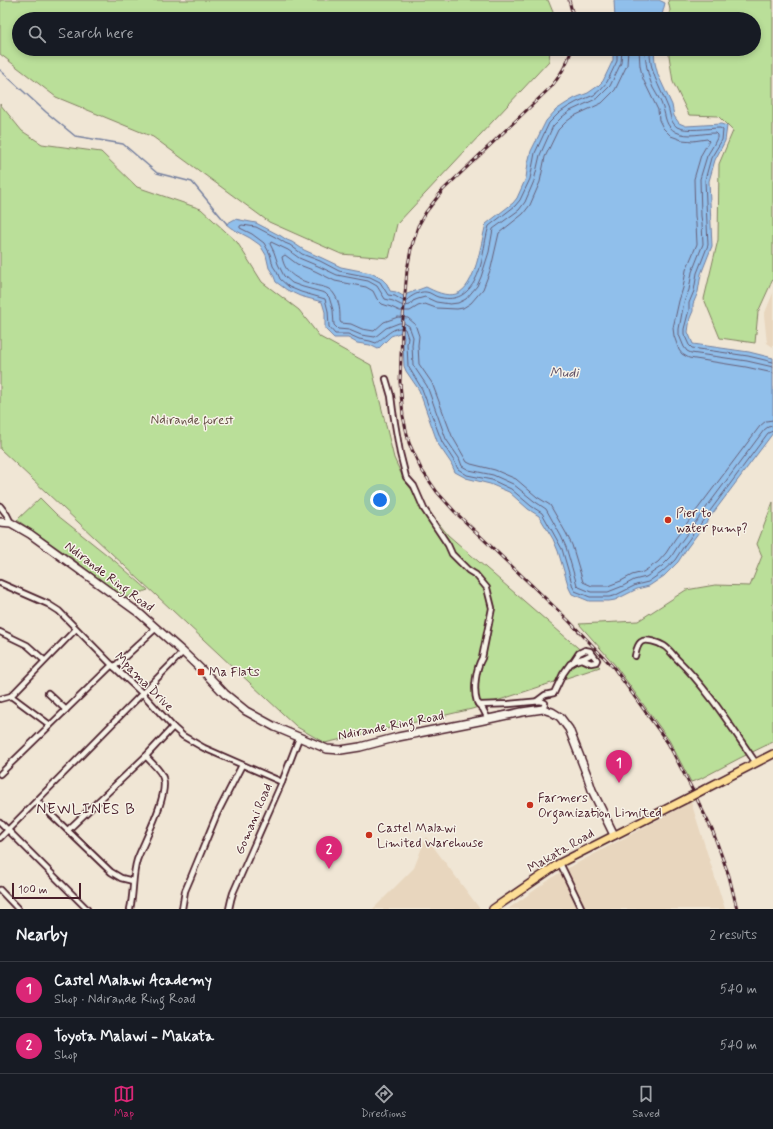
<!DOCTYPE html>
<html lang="en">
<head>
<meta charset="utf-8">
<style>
  body { margin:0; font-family:Mynerve,sans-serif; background:#20242c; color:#f1f3f6 }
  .scale { position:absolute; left:12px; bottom:10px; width:69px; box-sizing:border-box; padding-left:4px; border:2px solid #4a1f2b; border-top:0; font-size:11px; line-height:14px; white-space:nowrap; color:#4a1f2b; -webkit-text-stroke:3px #f7f3e8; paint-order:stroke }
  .you { position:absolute; left:380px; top:500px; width:14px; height:14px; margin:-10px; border:3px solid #fff; border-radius:50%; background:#1a73e8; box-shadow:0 0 0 6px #1a73e833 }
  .badge { display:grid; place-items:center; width:26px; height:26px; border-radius:50%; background:#db2777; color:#fff; font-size:13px; font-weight:700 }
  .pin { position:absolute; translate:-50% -33px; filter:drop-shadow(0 1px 2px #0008) }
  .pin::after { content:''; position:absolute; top:21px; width:14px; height:12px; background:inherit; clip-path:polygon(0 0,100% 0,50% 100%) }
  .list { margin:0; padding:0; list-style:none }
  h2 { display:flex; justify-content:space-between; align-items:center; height:52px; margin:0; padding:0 16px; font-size:17px }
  h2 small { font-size:13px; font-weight:400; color:#9ea1a6 }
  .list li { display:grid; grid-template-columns:26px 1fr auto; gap:12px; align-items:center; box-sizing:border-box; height:56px; padding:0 16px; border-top:1px solid #363941 }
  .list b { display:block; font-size:15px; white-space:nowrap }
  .list p { margin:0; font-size:13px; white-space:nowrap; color:#9ea1a6 }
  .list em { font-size:13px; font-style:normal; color:#9ea1a6 }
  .icon { flex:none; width:22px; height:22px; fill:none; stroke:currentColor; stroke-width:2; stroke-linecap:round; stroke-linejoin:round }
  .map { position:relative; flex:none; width:773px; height:909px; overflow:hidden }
  .search { position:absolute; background:#171b24; box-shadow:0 2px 6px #0003; left:12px; right:12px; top:12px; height:44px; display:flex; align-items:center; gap:10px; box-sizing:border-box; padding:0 14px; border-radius:22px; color:#9ea1a6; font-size:15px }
  .sheet { height:164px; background:#171b24 }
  nav { display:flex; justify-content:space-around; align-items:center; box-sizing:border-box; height:56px; border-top:1px solid #363941; background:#171b24; font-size:11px; color:#9ea1a6 }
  nav a { display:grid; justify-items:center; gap:2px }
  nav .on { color:#db2777 }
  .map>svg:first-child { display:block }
  .built { fill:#e8d6be }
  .green { fill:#badf99; stroke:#827f62 }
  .water { fill:#90bfeb; stroke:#747f9e }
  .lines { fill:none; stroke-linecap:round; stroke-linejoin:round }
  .shore { stroke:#665f78; stroke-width:1 }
  .stream { stroke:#747f9e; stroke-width:1.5 }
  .street-casing { stroke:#4a1f2b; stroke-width:8 }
  .secondary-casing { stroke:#4a1f2b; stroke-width:10 }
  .primary-casing { stroke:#4a1f2b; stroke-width:10 }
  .street { stroke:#f7f3e8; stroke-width:4.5 }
  .secondary { stroke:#f7f3e8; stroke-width:7 }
  .primary { stroke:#fdde96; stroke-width:7 }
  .rail-casing { stroke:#4a1f2b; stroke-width:3 }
  .rail { stroke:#f7f3e8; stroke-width:1.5; stroke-dasharray:4.5; stroke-linecap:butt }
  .primary-bridge-casing { stroke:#4a1f2b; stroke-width:10; stroke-linecap:butt }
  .primary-bridge { stroke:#fdde96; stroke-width:7 }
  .poi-dot { fill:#c8321e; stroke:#f7f3e8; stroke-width:1.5 }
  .labels { text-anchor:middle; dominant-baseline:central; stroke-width:3; stroke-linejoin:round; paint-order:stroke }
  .park-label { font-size:13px; fill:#664f46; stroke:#f7f3e8 }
  .poi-label { font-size:13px; fill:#4a1f2b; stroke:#f7f3e8; text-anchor:start }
  .street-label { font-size:13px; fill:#4a1f2b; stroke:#f7f3e8 }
  .water-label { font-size:14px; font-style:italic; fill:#5f4f65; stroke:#f7f3e8 }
  .quarter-label { font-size:15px; letter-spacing:1px; fill:#4a1f2b; stroke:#f7f3e8 }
</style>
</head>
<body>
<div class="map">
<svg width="773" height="909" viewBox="0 0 773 909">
  <rect width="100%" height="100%" fill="#f0e6d5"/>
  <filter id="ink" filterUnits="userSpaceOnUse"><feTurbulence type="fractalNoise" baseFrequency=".025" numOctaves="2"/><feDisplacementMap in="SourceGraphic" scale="8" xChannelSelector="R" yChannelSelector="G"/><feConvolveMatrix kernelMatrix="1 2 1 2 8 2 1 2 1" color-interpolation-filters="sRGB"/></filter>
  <g filter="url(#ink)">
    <g class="built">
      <polygon points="773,293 773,347 767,343 764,315"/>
      <polygon points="691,802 725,909 508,909 559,873"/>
      <polygon points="426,837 480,909 373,909 414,868"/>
    </g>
    <g class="green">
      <polygon points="0,0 548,0 555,17 555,19 19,19 19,49 550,49 549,61 397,224 389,258 341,254 269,222 153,137 56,97 0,54"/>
      <polygon points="668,0 773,0 773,279 758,312 755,343 720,338 704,299 718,240 719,164 733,131 718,116 689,115 673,82 668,49 754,49 754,19 669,19 670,10"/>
      <polygon points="0,104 22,131 42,144 101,152 137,187 201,209 237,242 262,282 299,310 320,337 371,365 394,458 404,480 448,535 600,667 472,709 325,743 297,727 0,449"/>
      <polygon points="40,498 57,515 116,562 148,590 124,598 72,558 17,520"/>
      <polygon points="773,502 773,742 740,758 700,779 691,782 669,740 615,665 579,624 638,621 686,590 715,585 750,586 762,556 757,544"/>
    </g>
    <g class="water">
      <polygon points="614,0 659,0 665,3 661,19 615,19"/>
      <path d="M613 49H654L655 63 658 75 672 105 674 116 679 123 686 126 721 124 727 126 725 141 715 160 709 181 712 246 701 274 698 292 693 304V311L690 318 688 332 693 344 749 352 773 358V433L687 548 678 562 664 576 649 586 637 589 615 600 609 601H589L572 594 569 588 558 551 553 539 539 516 528 509 509 492 490 484 466 478 455 472 451 463 438 444 419 390 406 371 404 366 403 344 404 338 402 332 391 336 378 349 370 345 357 343 348 338H334L325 329V312L322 302 300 296 287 290 276 282 273 274 269 268 266 255 260 245 250 238 231 228 226 224 235 219 256 223 281 236 287 240 292 242 304 250 322 258 341 267 371 273 382 279 387 284 390 291 396 292 405 297 407 294 426 287C434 291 446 297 456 294 476 288 481 241 486 224L513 203 517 198 526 178 528 163 531 151 546 121 556 110 565 104 575 98 588 93 598 86 603 81 613 60Z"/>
    </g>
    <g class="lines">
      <g class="shore">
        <path d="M617 49V61L607 82 601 89 594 95 577 102 568 107 559 113 549 123 535 153 530 179 520 200 515 206 489 226C483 245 484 265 474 282 465 297 454 301 438 297 434 296 430 292 426 292 420 291 411 296 407 300L403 301 395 296 388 295 380 282 370 277 339 271 320 261 302 254 290 245 285 243 279 239 256 227 242 225 240 226V228L252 234 264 243 270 254 273 266 277 272 280 279 289 287 301 292 325 299 328 311 329 327 335 334H348L359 339 370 341 376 343C384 338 395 324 405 329L408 338 407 344 408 366 422 389 442 442 454 461 458 469 467 475 492 480 511 489 531 506 542 513 556 538 562 549 573 587 575 591 590 597H609L614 596 636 585 648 582 661 573 675 560 684 546 768 433 773 431"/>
        <polyline points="622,49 621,63 610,86 598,98 570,111 562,117 553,126 540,155 534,181 525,202 519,210 493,229 489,252 481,277 477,286 466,299 458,303 450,304 436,302 425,297 418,299 413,301 410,305 405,306 401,305 393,301 385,299 377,286 368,281 337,275 318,266 299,258 288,250 271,242 270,244 274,252 278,264 284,276 292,283 303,287 325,293 329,297 333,310 334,325 338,329 349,330 361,335 375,337 386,328 399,323 404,323 409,326 413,337 412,345 413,365 427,386 446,439 459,458 462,466 469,470 493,475 513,484 534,501 546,509 561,536 566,547 577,585 579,587 591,592 608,592 623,586 634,580 646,577 662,566 671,557 680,543 764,430 768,427 773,426"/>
        <path d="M628 49 627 65 615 90 602 103 574 116 566 122 558 130 545 157 540 182 530 205 523 214 499 233 491 268 483 289 471 303 463 308 457 309 436 308 425 304 418 306 410 311H400L391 307 382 304 377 299 373 291 366 287 335 281 315 271 297 264 285 255 282 257C285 275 299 280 315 285 322 287 330 287 334 294 340 302 340 312 340 321L341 323 351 324 362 329 374 331 384 322 398 317 408 318 415 324 419 336 418 345 419 364 432 383 452 436 467 462 471 464 495 470 516 479 537 497 550 505 566 533 572 545 583 582 592 586H608L621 581 632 575 643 572 658 562 666 553 675 539 760 426 766 421 773 420"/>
        <polyline points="639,49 640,66 643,79 658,110 659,120 663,128 671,136 682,140 693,141 707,139 709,141 701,155 694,179 695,216 696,224 697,244 686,270 683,288 679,301 673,328 674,336 679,350 682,354 689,358 746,367 773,373"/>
        <path d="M645 49C645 62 648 76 653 88 657 95 661 101 663 108 666 117 665 126 676 132 688 138 702 133 715 133L717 135V138L713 146 707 156 700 179 701 216 702 223 703 244 692 272 689 290 684 302 679 329V335L684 347 687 351 691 353 747 361 773 367"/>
        <path d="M650 49C649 71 659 85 667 105 671 113 669 121 677 127 685 132 709 128 720 128L723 130 722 140 711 158 705 180 708 245 697 273 694 291 689 303V310L684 329V334L689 345 692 348 748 356 773 362"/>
      </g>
      <polyline class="stream" points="0,70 46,112 75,136 123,144 157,173 192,182 227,224"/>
      <g class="street-casing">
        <g id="street">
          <path d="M386 379 391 396 393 412 400 453 406 477 414 486 424 509 448 545 452 554 468 570 476 575 487 588 492 608 482 658C476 668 473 690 477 702L480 705 509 704 541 701 545 703 543 709"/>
          <polyline points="0,506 7,515 11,523"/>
          <polyline points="0,583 48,604 59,611 112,665 143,694 173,727 183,736 204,748 282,782"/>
          <polyline points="0,632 27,645 44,660"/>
          <path d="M635 656C636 652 637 645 641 642 646 638 659 643 664 646 669 649 673 655 677 659 708 689 731 727 756 763"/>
          <polyline points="573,662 579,653 585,650 590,651 597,660 596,662 591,663 582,659"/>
          <polyline points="114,667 156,628"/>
          <polyline points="48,693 66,710"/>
          <polyline points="11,696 50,725"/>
          <polyline points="0,699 11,696 76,629"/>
          <polyline points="537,701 545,695 554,693 563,674 570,664 575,661 584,658 592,654"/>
          <polyline points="478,704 483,709 488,719"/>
          <polyline points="0,774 112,665"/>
          <polyline points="37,801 111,872 121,878 133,881"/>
          <polyline points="0,822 87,909"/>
          <polyline points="68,830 146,756 173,727"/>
          <polyline points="0,838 183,652"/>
          <polyline points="560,863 582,909"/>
          <polyline points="0,890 18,909"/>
          <path d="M130 909C134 893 132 876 137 860 144 841 169 796 163 778 161 770 151 763 146 756"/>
          <polyline points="182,909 185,891 191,877 217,814 242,765"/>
          <polyline points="229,909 231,900 233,893 282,782 299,738"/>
        </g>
      </g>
      <g class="secondary-casing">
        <polyline id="secondary" points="0,522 11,523 30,534 139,613 183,652 208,676 225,694 246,711 275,727 327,749 341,750 360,747 398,737 479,721 522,712 543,709 552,712 560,717 569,729 587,775 592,790 614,835"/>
      </g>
      <g class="primary-casing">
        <g id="primary">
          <polyline points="705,789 773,754"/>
          <polyline points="493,909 560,863 686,799"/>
        </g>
      </g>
      <use href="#street" class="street"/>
      <use href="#secondary" class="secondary"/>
      <use href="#primary" class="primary"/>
      <g class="rail-casing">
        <g id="rail">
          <polyline points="569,0 574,19"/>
          <path d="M572 49C567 64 561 75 551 87L443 190 426 212 418 226 411 249 407 270 402 330 400 382 403 416 409 443 421 469 437 492 455 512 568 620 614 668 668 743 691 787 713 832 729 876 737 909"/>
        </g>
      </g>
      <use href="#rail" class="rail"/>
      <g class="primary-bridge-casing">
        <polyline id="primary-bridge" points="686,799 705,789"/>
      </g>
      <use href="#primary-bridge" class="primary-bridge"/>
    </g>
  </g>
  <g class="poi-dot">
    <circle cx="668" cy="520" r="4"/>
    <rect x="197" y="668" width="8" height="8" rx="2"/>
    <circle cx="530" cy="805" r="4"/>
    <circle cx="369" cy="835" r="4"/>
  </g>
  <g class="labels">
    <g class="park-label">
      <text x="192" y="420">Ndirande forest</text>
    </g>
    <g class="poi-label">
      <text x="676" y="513">Pier to<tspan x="676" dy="15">water pump?</tspan></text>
      <text x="209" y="672">Ma Flats</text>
      <text x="538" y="798">Farmers<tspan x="538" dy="15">Organization Limited</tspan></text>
      <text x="377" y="828">Castel Malawi<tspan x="377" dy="15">Limited Warehouse</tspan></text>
    </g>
    <g class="street-label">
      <text transform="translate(109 577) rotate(37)">Ndirande Ring Road</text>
      <text transform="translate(144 682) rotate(45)">Mpama Drive</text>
      <text transform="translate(391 726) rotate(-11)">Ndirande Ring Road</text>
      <text transform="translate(254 819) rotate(-67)">Gomani Road</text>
      <text transform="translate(561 851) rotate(-30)">Makata Road</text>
    </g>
    <g class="water-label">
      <text x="564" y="373">Mudi</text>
    </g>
    <g class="quarter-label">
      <text x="86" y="810">NEWLINES B</text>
    </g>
  </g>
</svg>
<div class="scale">100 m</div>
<div class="you"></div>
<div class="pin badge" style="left:619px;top:783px">1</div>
<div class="pin badge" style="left:329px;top:869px">2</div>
<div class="search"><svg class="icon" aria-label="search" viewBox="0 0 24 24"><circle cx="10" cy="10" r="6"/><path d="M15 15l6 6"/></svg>Search here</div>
</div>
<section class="sheet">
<h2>Nearby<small>2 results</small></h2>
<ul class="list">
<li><span class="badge">1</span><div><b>Castel Malawi Academy</b><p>Shop · Ndirande Ring Road</p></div><em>540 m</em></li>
<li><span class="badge">2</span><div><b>Toyota Malawi - Makata</b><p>Shop</p></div><em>540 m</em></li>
</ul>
</section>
<nav>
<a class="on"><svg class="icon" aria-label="map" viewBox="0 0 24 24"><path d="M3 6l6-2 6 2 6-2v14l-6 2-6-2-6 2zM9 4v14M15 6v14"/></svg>Map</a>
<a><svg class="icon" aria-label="directions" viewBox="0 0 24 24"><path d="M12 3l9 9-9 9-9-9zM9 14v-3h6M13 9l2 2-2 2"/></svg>Directions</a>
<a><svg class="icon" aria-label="saved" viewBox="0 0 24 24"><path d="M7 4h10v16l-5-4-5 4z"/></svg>Saved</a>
</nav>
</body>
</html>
